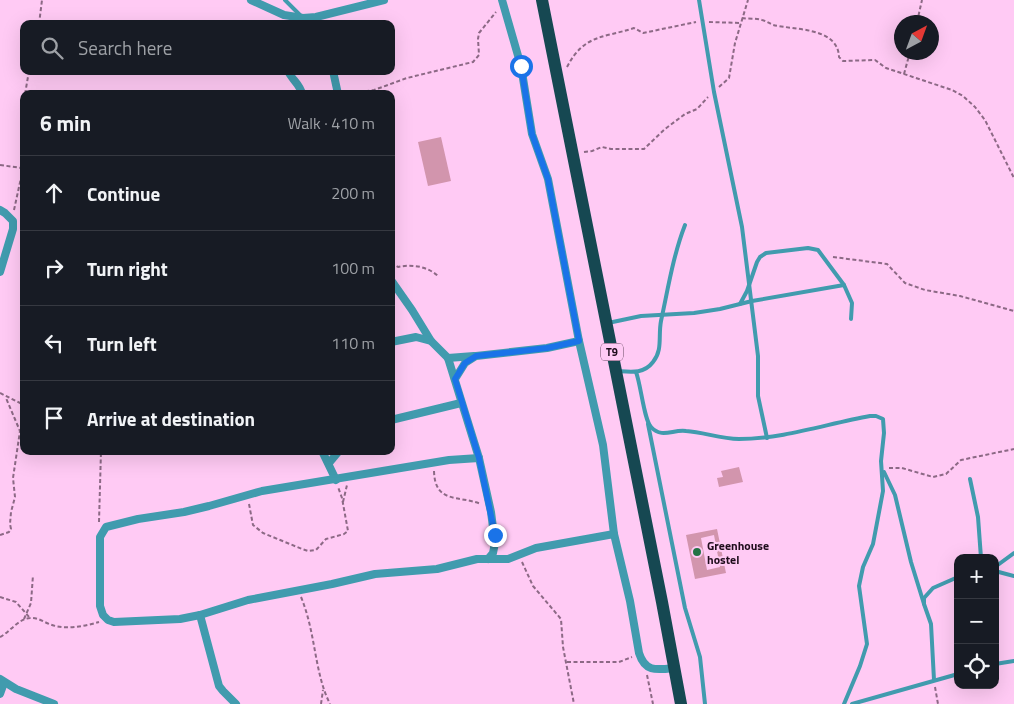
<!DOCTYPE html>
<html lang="en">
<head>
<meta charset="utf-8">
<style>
  body { margin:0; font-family:"Titillium Web",sans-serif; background:#242831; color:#f1f3f6 }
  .controls { position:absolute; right:15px; bottom:15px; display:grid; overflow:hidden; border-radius:10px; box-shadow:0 5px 20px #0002 }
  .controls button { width:45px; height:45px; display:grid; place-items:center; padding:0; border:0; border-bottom:1px solid #363941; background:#171b24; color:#f1f3f6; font:25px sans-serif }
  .compass { position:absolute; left:894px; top:15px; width:45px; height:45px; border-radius:50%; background:#171b24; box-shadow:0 5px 20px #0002; rotate:41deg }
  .stop { position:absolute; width:15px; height:15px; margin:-11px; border:4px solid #1a73e8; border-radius:50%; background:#fff }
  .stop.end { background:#1a73e8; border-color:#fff; box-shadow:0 1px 5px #0008 }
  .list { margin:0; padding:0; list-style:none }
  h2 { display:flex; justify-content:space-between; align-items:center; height:65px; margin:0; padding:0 20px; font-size:21px }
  h2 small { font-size:16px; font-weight:400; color:#9ea1a6 }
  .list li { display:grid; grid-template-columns:32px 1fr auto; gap:15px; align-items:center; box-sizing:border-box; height:75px; padding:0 20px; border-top:1px solid #363941 }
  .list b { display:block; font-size:19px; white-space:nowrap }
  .list em { font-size:16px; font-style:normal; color:#9ea1a6 }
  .icon { flex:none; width:28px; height:28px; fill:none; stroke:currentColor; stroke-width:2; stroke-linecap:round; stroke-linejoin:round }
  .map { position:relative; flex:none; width:1014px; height:704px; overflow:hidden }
  .search { position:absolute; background:#171b24; box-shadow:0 5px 20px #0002; left:20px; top:20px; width:375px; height:55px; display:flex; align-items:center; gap:12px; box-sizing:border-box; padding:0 18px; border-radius:10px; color:#9ea1a6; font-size:19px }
  .panel { position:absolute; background:#171b24; box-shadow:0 5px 20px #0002; left:20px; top:90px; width:375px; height:365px; border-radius:10px }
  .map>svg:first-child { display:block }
  .building { fill:#d295ad; fill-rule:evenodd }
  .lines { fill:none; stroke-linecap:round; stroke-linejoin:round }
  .path { stroke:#8c6985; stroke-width:2; stroke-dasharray:4 2.5; stroke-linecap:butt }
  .service { stroke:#419bae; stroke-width:4 }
  .minor { stroke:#419bae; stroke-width:8 }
  .trunk { stroke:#164852; stroke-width:12 }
  .route { stroke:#1a73e8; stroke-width:6 }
  .poi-dot { fill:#227344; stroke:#ffcaf4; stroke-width:2 }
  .labels { text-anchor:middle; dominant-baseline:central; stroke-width:4; stroke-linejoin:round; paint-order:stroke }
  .shield { fill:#ffcaf4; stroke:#62455c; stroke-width:1 }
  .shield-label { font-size:11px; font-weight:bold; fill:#1e0c1b }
  .poi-label { font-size:12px; font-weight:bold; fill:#1e0c1b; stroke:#ffcaf4; text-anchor:start }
</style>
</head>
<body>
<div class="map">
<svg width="1014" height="704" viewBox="0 0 1014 704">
  <rect width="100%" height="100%" fill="#ffcaf4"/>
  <g class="building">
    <polygon points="441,137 451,181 428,186 418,142"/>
    <polygon points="739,467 743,482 719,487 717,478 723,477 721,471"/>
    <path d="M717 529 726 573 695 579 686 535ZM714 535 720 567 707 570 701 538Z"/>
  </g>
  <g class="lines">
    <g class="path">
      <path d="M742 18C748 19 756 18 762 20 766 21 769 23 773 25 794 30 838 27 839 57L843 61 875 60 886 68 952 90 963 96 975 107 985 120 1014 178"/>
      <polyline points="709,22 741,23"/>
      <polyline points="917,22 922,0"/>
      <polyline points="39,24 42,0"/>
      <path d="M567 67C584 34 604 38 634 28L643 33 696 22"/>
      <polyline points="904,74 910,52"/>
      <polyline points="719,87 729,78 735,43 748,0"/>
      <polyline points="25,94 29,71"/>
      <polyline points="346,94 374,90 407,78 473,62 479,55 478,39 479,33 496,12"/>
      <polyline points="24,102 24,149"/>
      <polyline points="584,152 592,151 602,147 611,149 644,149 665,129 685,114 697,109 708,97"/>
      <polyline points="0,165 22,168"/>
      <polyline points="14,210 24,164"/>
      <polyline points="833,257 887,264 905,283 925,290 960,296 1014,311"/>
      <path d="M391 263 398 267C411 264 427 266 438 276"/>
      <polyline points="0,393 24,405"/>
      <polyline points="889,468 902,468 933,477 946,474 961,460 1014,449"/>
      <path d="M434 471C435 504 458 495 481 504"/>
      <polyline points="343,502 347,485"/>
      <polyline points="249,504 253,525 263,533 302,549 308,551 316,550 326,539 344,534 348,531 342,498 338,487"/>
      <polyline points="99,522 101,451"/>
      <polyline points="0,535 9,532 11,529 10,524 11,512 15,497 13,478 20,431 6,398"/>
      <polyline points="522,562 533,586 561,619 563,647 574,704"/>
      <polyline points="0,597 16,602 30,618"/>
      <path d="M301 597C316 633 314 672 330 704"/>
      <polyline points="24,619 31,603 33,575"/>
      <path d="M0 637C10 632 18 619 30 618 38 617 45 623 52 625 67 630 85 626 99 622"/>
      <polyline points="567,662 619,662 632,657"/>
      <polyline points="647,675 653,704"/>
      <polyline points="935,687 938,704"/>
      <polyline points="321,704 323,690"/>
    </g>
    <g class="service">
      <polyline points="285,0 301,16"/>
      <polyline points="699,0 714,92 742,227 758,356 758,396 767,438"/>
      <polyline points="740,304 747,291 757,262 760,257 766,253 808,248 818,250 844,285 852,303 851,319"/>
      <polyline points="608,323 641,316 694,313 720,309 752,301 844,285"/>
      <path d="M618 371C631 372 644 374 653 362 663 350 658 336 661 321 668 289 673 256 685 225"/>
      <path d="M636 372C641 385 644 420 651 427 662 439 673 429 686 431 704 432 720 439 739 439 783 439 826 424 870 416H876L883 419 884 433 881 461 883 491 873 544 863 567 859 586 867 644 860 666 844 704"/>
      <polyline points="648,424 685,608 700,657 705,704"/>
      <polyline points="884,472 895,495 911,562 924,604"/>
      <polyline points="970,479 978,517 981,558"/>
      <polyline points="995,567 1014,553"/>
      <polyline points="995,571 1014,576"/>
      <polyline points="995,664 1014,661"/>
      <polyline points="934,680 931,624 924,604 924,598 933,588 958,577"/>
      <polyline points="852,704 958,674"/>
    </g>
    <g class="minor">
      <polyline points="251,0 284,15 303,18 316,17 384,0"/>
      <path d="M502 0 521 66 532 134 548 179 579 341 603 445 614 534 630 601 639 653C645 672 656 670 674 668"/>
      <path d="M288 71C292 80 300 84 302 94"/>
      <polyline points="333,71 338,94"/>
      <polyline points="0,210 5,213 13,221 13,229 0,272"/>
      <polyline points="391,280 412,310 431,341"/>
      <polyline points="391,342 416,337 431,341 448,358 479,458 491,512 495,543 493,553 488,559"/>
      <polyline points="448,358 474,356"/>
      <polyline points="455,379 465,363 476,356 547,348 579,341"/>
      <polyline points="391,420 461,403"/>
      <polyline points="322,451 336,480"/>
      <polyline points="479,458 449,460 262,491 209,506 184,512 138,519 106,527 100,537 100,606 103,615 108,620 114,622 180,619 200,615 248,600 332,584 375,574 437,569 477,559 508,559 536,548 614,534"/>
      <polyline points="329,463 339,451"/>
      <polyline points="200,615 219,686 223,691 236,704"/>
      <polyline points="0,679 16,689 54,704"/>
      <polyline points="0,694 4,683"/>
    </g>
    <polyline class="trunk" points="542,0 662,602 681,704"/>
  </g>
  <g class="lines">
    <polyline class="route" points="495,535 479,458 455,379 465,363 476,356 547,348 579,341 548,179 532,134 521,66"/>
  </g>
  <circle class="poi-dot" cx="697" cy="552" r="5"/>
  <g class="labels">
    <rect class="shield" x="601" y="343.5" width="22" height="17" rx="4"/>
    <g class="shield-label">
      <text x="612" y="352">T9</text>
    </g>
    <g class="poi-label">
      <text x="707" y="545">Greenhouse<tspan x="707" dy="14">hostel</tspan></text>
    </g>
  </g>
</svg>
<div class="controls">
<button>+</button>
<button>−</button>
<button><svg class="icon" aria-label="locate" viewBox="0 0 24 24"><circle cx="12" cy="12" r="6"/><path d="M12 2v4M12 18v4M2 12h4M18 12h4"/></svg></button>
</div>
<svg class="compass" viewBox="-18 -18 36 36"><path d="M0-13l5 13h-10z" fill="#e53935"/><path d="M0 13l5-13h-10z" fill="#9ea1a6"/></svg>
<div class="stop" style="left:521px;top:66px"></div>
<div class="stop end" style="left:495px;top:535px"></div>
<div class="search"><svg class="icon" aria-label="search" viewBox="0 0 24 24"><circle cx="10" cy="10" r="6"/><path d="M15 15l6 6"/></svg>Search here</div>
<section class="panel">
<h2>6 min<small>Walk · 410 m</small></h2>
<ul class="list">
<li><svg class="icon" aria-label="ahead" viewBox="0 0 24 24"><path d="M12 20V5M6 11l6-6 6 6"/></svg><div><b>Continue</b></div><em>200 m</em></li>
<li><svg class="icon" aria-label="right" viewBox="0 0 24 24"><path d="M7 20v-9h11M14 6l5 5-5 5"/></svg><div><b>Turn right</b></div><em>100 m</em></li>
<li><svg class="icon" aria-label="left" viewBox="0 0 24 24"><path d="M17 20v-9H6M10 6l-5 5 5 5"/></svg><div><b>Turn left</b></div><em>110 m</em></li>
<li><svg class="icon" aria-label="arrive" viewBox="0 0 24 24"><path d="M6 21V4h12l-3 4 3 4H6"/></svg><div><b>Arrive at destination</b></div></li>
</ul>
</section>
</div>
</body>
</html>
